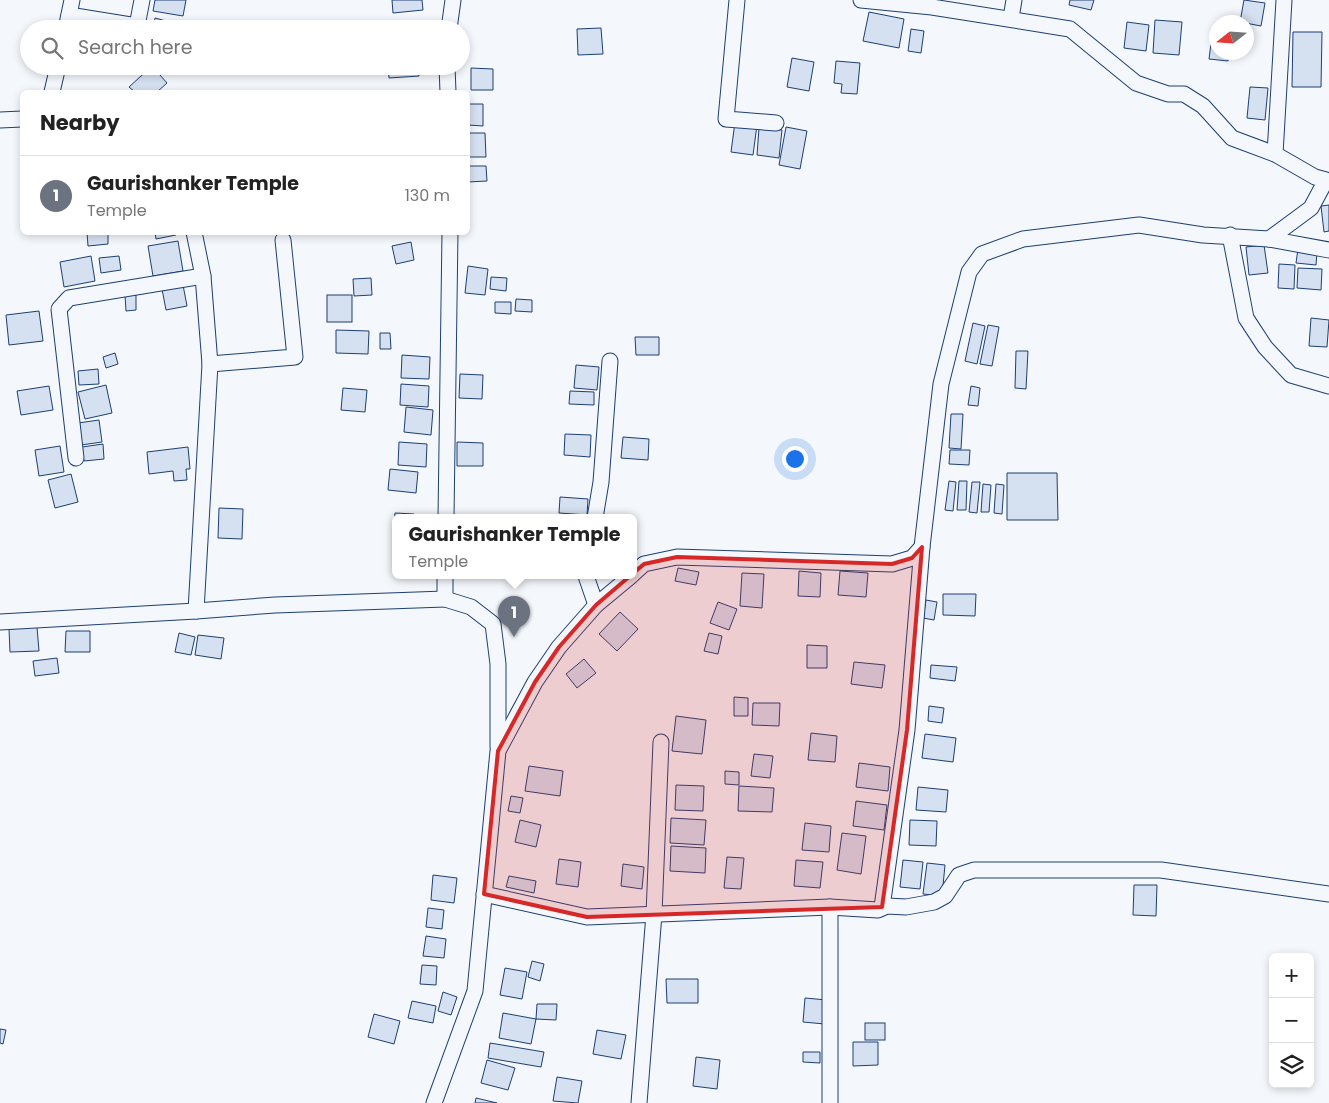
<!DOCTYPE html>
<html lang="en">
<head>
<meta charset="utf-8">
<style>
  body { margin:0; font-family:Poppins,sans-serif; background:#f2f2f2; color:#222 }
  .controls { position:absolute; right:15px; bottom:15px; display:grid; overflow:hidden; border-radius:8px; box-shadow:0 2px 8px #0003 }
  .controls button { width:45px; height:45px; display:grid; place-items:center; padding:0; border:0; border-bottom:1px solid #e0e0e0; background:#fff; color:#222; font:25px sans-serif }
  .compass { position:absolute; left:1209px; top:15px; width:45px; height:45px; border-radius:50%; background:#fff; box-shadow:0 2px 8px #0003; rotate:253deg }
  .you { position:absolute; left:794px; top:458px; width:18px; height:18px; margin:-12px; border:4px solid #fff; border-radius:50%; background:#1a73e8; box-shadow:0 0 0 8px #1a73e833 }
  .badge { display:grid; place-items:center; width:32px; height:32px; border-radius:50%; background:#111827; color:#fff; font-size:16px; font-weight:700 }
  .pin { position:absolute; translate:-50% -41px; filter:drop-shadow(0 1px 2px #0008) }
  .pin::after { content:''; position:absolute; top:26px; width:18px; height:15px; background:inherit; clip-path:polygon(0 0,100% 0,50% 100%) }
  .popup { position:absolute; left:392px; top:514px; width:245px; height:65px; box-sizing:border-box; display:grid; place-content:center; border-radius:8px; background:#fff; filter:drop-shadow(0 1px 4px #0005); font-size:16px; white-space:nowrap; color:#767676 }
  .popup b { font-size:19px; color:#222 }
  .popup::after { content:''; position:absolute; left:50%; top:100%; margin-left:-10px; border:10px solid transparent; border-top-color:#fff }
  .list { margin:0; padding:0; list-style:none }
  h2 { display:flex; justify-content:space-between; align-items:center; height:65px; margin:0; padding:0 20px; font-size:21px }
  h2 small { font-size:16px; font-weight:400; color:#767676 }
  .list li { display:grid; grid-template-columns:32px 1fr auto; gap:15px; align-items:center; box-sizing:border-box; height:80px; padding:0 20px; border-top:1px solid #e0e0e0 }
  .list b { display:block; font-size:19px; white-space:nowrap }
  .list p { margin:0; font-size:16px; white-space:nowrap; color:#767676 }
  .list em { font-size:16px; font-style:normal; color:#767676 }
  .icon { flex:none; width:28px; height:28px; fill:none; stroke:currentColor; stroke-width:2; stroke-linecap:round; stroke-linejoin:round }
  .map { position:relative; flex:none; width:1329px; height:1103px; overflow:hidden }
  .search { position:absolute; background:#fff; box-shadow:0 2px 8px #0003; left:20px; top:20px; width:450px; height:55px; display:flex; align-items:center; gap:12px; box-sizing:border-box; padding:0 18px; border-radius:28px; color:#767676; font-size:19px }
  .panel { position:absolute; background:#fff; box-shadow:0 2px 8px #0003; left:20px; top:90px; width:450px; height:145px; border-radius:8px }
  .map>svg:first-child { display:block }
  .building { fill:#d5e0f0; stroke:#1d3f73 }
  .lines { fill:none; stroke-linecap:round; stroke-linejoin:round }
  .minor-casing { stroke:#1d3f73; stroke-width:17 }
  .minor { stroke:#f4f7fb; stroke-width:15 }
  .marked { fill:#d62828; fill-opacity:0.2; stroke:#d62828; stroke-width:4; stroke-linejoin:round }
</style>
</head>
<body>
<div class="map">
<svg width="1329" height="1103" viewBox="0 0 1329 1103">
  <rect width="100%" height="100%" fill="#f4f7fb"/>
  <g class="building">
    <polygon points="155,0 186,0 183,16 153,11"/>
    <polygon points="392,0 422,0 423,10 393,13"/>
    <polygon points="1070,0 1094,0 1091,10 1069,5"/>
    <polygon points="1244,0 1265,3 1261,26 1240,22"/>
    <polygon points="869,12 904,19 899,48 863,41"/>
    <polygon points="155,18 173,23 171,29 153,29"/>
    <polygon points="1155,20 1182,22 1179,55 1153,53"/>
    <polygon points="1127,22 1149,25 1146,51 1124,48"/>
    <polygon points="601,28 603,54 578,55 577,29"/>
    <polygon points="911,29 924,31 921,53 908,51"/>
    <polygon points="1293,32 1322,32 1321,87 1292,87"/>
    <polygon points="1212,36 1216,36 1216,52 1229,52 1228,61 1209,59"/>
    <polygon points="792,58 814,62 809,91 787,87"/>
    <polygon points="836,61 860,63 857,94 841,93 842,84 834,83"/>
    <polygon points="152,66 167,83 157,92 135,92 129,87"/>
    <polygon points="388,66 418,66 419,76 389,78"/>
    <polygon points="471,68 493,69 493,90 471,90"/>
    <polygon points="1250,87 1268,88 1265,120 1247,118"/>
    <polygon points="468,104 483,104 483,126 468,125"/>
    <polygon points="735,122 757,125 753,155 731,152"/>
    <polygon points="786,127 807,131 800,169 779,165"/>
    <polygon points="759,128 782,130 779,158 757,155"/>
    <polygon points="468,133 485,133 486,157 468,157"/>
    <polygon points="468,166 486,166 487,181 468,182"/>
    <polygon points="1329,205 1329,231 1324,232 1321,206"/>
    <polygon points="87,232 108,232 108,244 88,246"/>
    <polygon points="155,232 175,232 176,235 156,239"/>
    <polygon points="178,241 183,271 153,276 148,246"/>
    <polygon points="411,242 414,260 396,264 392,246"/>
    <polygon points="1264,245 1268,273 1249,275 1246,247"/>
    <polygon points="1298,249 1317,252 1316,265 1296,263"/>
    <polygon points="91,256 95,281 64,287 60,262"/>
    <polygon points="119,256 121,270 101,273 99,258"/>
    <polygon points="1279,264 1295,265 1294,289 1278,288"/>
    <polygon points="468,266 488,269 485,295 465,293"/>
    <polygon points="1298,268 1322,269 1321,290 1297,288"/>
    <polygon points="491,277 507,278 506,291 490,289"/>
    <polygon points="371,278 372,295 354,296 353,279"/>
    <polygon points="183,285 187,306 166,310 162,289"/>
    <polygon points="125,295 136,295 136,310 126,311"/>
    <rect x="327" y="295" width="25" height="27"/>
    <polygon points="516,299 532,300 532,312 515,311"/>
    <polygon points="495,302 511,302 511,314 495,313"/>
    <polygon points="39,311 43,341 9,345 6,315"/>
    <polygon points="1311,318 1329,320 1327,347 1309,346"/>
    <polygon points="973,323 985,326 977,364 965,361"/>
    <polygon points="988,325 999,327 992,366 980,364"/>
    <polygon points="336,330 369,331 368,354 336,353"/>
    <polygon points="380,333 390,333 391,349 380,349"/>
    <polygon points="635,337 659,337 659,355 636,355"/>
    <polygon points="1016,351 1028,351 1026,389 1015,388"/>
    <polygon points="115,353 118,364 106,368 103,357"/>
    <polygon points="402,355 430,357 429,379 401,378"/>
    <polygon points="576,365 599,367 597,390 574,388"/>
    <polygon points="98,369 99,384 79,385 78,371"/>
    <polygon points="460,374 483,375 482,399 459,398"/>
    <polygon points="401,384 429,386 428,407 400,405"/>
    <polygon points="106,385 112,413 85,419 78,392"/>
    <polygon points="49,386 53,410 21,415 17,391"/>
    <polygon points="971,386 980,388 978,406 968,405"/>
    <polygon points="343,388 367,390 365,412 341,410"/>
    <polygon points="570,391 594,392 594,405 569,404"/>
    <polygon points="406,407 433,410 431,435 404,432"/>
    <polygon points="951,414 963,414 961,449 949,448"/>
    <polygon points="99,420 102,442 81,445 78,423"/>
    <polygon points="565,434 591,435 590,457 564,455"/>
    <polygon points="623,437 649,439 648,460 621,458"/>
    <polygon points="399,442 427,444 426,467 398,465"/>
    <polygon points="457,442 483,443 483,466 457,466"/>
    <polygon points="103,444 104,459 84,461 82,447"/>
    <polygon points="60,446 64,472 39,476 35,450"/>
    <polygon points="188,447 190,469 186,469 187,480 174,481 173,471 149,474 147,452"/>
    <polygon points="950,450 970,450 969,465 949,464"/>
    <polygon points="390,469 418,472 416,493 388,490"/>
    <polygon points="1007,473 1057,473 1058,520 1007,520"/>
    <polygon points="71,474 78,502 55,508 48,480"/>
    <polygon points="949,481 956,482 953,511 945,510"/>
    <polygon points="959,481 967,481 966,510 957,510"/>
    <polygon points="972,482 980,482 977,513 969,512"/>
    <polygon points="983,484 991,485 989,512 981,512"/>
    <polygon points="996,484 1004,485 1002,514 994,513"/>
    <polygon points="560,497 588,499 587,515 559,513"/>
    <polygon points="219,508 243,509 242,539 218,538"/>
    <polygon points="395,513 414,514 414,518 395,518 395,535 393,535"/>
    <polygon points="678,568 699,572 696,585 675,581"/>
    <polygon points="799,571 821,573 820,597 798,596"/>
    <polygon points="840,571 868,573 866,597 838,595"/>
    <polygon points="742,573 764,574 762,608 740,606"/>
    <polygon points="943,594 976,594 975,616 943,615"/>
    <polygon points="926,600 937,602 934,620 923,618"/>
    <polygon points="718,602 737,609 729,630 710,623"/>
    <polygon points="620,612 638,629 617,651 599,634"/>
    <polygon points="37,627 39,651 10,652 9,629"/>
    <polygon points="66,631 90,631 90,652 65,652"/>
    <polygon points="179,633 195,637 191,655 175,652"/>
    <polygon points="709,633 722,636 718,654 704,651"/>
    <polygon points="198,635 224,638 221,659 195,655"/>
    <polygon points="807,645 827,646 827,668 807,668"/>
    <polygon points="57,658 59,673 35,676 33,661"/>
    <polygon points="584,659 596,673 577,688 566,674"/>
    <polygon points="854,662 885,665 882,688 851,684"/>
    <polygon points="931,665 957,667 955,681 930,678"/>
    <polygon points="734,697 748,698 748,716 734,716"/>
    <polygon points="753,703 780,703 779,726 752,725"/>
    <polygon points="929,706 944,708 942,723 928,721"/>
    <polygon points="676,716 706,720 702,754 672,751"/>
    <polygon points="811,733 837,736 835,762 808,760"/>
    <polygon points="925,734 956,738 953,762 922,758"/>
    <polygon points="754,754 773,756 770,778 751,776"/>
    <polygon points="859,763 890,767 888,791 856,787"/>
    <polygon points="529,766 563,771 560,796 525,791"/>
    <polygon points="725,771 739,772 739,785 725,784"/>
    <polygon points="676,785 704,786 703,811 675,810"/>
    <polygon points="739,786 774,788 772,812 738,811"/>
    <polygon points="918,787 948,790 946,812 916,810"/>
    <polygon points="511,796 523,798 520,813 508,811"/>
    <polygon points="856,801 887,805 884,830 853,826"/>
    <polygon points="671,818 706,820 704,845 670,843"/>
    <polygon points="520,820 541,825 536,847 515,842"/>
    <polygon points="910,820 937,821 936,846 909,845"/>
    <polygon points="805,823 831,826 829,852 802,850"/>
    <polygon points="842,833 866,836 861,874 837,870"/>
    <polygon points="671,846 706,848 705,873 670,871"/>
    <polygon points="727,857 744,858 741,889 724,888"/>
    <polygon points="559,859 581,862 578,887 556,884"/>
    <polygon points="796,860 823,862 820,888 794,886"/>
    <polygon points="903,860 923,862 920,889 900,887"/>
    <polygon points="927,863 945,865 942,896 923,894"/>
    <polygon points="623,864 644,867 642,889 621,886"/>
    <polygon points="433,875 457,878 454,903 431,900"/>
    <polygon points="509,876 536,881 534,893 506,887"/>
    <polygon points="1134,885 1157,885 1156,916 1133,915"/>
    <polygon points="428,908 444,910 442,929 426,927"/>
    <polygon points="426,936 446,939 444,958 423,956"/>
    <polygon points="532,961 544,964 540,981 528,977"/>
    <polygon points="422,965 437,966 436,985 420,984"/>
    <polygon points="505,968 527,972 522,999 500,995"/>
    <polygon points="666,979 698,979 698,1003 667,1003"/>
    <polygon points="443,992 457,997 451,1015 438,1011"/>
    <polygon points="805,998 827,1000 825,1024 803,1022"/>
    <polygon points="412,1001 436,1006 433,1023 408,1018"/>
    <polygon points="537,1004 557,1004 556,1020 536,1019"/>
    <polygon points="503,1013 536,1019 531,1044 499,1038"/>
    <polygon points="374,1014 400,1021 394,1044 368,1037"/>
    <rect x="865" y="1023" width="20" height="17"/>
    <polygon points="0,1029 6,1030 3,1044 0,1043"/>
    <polygon points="597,1030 626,1035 621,1059 593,1054"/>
    <polygon points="853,1042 878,1042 878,1065 853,1066"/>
    <polygon points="490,1043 544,1052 541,1067 488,1058"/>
    <polygon points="803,1052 820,1052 820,1063 803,1062"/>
    <polygon points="696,1057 720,1060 717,1089 693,1086"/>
    <polygon points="487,1060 515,1068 508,1090 481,1083"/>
    <polygon points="557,1077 582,1081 578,1103 553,1101"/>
    <polygon points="476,1098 497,1103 475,1103"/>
  </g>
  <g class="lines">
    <g class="minor-casing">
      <g id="minor">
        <polyline points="737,0 726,119 776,123"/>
        <polyline points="861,0 932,7 1070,29 1136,83 1168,94 1184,94 1203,106 1232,138 1275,154"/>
        <polyline points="69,15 137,26 142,0"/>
        <polyline points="1011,18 1014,0"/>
        <polyline points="66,29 72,0"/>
        <polyline points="449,29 453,0"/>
        <polyline points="447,66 448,92"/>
        <polyline points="52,92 58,66"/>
        <polyline points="0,120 22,119"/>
        <polyline points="194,232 203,276 210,364 196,611 275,605 445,599"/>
        <polyline points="1230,235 1246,318 1265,347 1291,375 1329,386"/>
        <polyline points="1269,239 1311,208 1326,180 1315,177 1275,154 1284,0"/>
        <polyline points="210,364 295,357 283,240"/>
        <polyline points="76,458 59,309 69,298 203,276"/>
        <polyline points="446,518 450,232"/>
        <polyline points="595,518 601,482 610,361"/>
        <polyline points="633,574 644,564 677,557 892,564 912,558 922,547 941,384 969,272 982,254 1023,239 1139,225 1203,235 1269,239 1329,250"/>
        <polyline points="445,576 445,599 471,607 493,624 498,664 498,747"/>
        <polyline points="586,576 596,605"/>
        <polyline points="0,622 196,611"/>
        <polyline points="484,894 587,917 830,907 878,910 887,906 906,907 934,902 945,896 959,875 974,870 1161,870 1329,894"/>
        <polyline points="882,907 907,730 922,547"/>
        <polyline points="434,1103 475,991 498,751 535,682 559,647 596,605 631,576"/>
        <polyline points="639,1103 654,914 661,742"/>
        <polyline points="830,1103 830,907"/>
      </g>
    </g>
    <use href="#minor" class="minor"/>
  </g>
  <path class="marked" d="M922 547 907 730 882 907 587 917 484 894 498 751 535 682 559 647 596 605 644 564 677 557 892 564 912 558Z"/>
</svg>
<div class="controls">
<button>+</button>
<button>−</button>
<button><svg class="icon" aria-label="layers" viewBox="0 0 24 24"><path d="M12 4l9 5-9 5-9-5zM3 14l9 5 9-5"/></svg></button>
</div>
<svg class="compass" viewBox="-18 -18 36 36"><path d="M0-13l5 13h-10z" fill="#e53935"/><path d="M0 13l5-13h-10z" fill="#767676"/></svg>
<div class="you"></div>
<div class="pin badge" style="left:514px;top:637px;background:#6b7280">1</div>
<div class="popup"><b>Gaurishanker Temple</b>Temple</div>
<div class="search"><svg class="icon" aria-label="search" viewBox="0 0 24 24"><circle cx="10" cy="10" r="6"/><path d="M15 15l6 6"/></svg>Search here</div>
<section class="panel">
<h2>Nearby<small></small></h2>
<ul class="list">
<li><span class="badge" style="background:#6b7280">1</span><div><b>Gaurishanker Temple</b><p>Temple</p></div><em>130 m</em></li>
</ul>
</section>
</div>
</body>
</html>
